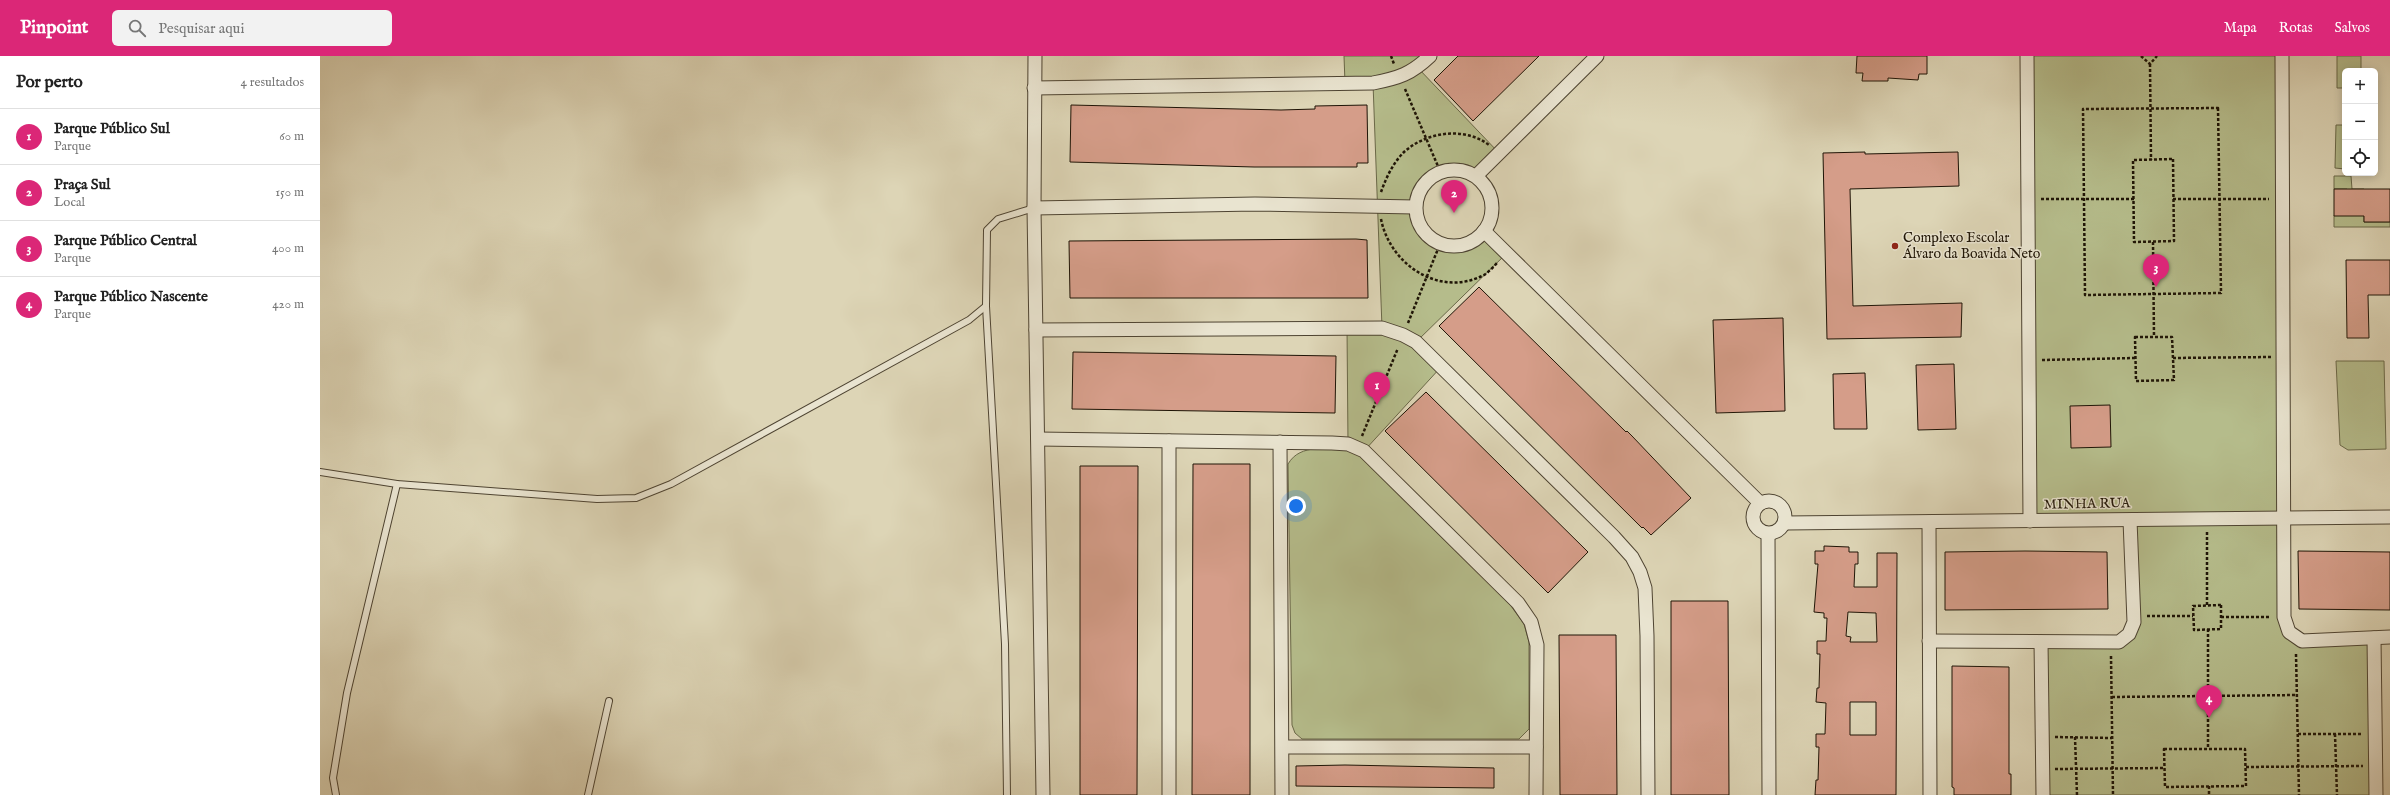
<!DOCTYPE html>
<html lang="pt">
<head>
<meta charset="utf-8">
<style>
  body { margin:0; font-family:"IM FELL English",serif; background:#f2f2f2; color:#222 }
  .controls { position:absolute; right:12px; top:12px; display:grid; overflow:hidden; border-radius:6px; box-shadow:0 2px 10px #0003 }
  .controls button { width:36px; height:36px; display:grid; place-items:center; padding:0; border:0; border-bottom:1px solid #e0e0e0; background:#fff; color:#222; font:20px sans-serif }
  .you { position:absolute; left:976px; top:450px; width:14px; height:14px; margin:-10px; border:3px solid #fff; border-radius:50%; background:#1a73e8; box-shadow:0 0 0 6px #1a73e833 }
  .badge { display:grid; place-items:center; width:26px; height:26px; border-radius:50%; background:#db2777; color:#fff; font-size:13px; font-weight:700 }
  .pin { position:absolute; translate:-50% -33px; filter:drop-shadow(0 1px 2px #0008) }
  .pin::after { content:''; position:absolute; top:21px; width:14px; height:12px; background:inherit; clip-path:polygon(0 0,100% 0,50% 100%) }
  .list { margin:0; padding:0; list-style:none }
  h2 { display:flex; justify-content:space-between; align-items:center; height:52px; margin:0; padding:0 16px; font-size:17px }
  h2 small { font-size:13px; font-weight:400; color:#767676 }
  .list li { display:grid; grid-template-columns:26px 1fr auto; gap:12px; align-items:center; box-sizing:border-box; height:56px; padding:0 16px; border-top:1px solid #e0e0e0 }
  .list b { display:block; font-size:15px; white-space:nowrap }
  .list p { margin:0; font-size:13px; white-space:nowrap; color:#767676 }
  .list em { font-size:13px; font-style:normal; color:#767676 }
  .icon { flex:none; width:22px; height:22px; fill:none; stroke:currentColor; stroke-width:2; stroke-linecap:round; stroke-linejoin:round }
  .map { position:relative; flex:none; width:2070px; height:739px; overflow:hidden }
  header { display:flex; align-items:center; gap:24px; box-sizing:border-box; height:56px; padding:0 20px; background:#db2777; color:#fff }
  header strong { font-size:19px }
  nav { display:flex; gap:22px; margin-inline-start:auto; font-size:14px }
  .search { width:280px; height:36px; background:#f2f2f2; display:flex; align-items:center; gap:10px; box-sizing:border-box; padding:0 14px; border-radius:6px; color:#767676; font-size:15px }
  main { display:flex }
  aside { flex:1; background:#fff }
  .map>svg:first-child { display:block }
  .green { fill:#b5bc8b; stroke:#6a6848 }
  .building { fill:#d59d89; stroke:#1e1406; fill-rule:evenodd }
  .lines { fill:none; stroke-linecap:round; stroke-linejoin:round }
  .lane-casing { stroke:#4e4432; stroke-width:8 }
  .street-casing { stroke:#4e4432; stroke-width:15 }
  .path { stroke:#1e1406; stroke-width:2.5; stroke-dasharray:3 2; stroke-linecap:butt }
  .lane { stroke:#e9e4d0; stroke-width:6 }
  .street { stroke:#e9e4d0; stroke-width:13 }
  .poi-dot { fill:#8f2418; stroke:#e9e4d0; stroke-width:1.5 }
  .labels { text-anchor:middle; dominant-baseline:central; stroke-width:3; stroke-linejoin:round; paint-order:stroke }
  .poi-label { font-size:14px; fill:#1e1406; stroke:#e9e4d0; text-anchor:start }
  .street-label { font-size:14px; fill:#1e1406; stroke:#e9e4d0 }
</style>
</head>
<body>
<header>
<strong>Pinpoint</strong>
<div class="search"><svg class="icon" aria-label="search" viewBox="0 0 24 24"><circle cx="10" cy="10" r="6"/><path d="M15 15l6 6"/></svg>Pesquisar aqui</div>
<nav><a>Mapa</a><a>Rotas</a><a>Salvos</a></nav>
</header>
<main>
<aside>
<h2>Por perto<small>4 resultados</small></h2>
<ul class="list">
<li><span class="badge">1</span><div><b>Parque Público Sul</b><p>Parque</p></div><em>60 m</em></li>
<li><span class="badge">2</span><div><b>Praça Sul</b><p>Local</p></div><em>150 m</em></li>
<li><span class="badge">3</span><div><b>Parque Público Central</b><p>Parque</p></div><em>400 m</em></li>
<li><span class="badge">4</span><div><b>Parque Público Nascente</b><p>Parque</p></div><em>420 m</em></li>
</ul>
</aside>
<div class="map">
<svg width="2070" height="739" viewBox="0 0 2070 739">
  <rect width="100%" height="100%" fill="#ddd5b6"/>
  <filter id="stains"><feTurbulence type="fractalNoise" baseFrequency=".005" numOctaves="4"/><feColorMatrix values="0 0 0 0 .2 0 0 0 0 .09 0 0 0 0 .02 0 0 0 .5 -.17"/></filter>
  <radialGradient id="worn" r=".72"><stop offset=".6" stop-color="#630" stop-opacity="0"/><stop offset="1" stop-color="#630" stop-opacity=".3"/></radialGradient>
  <g class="green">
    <path d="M1024 0H1110L1098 12 1179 97 1156 120C1096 91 1071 177 1126 189 1142 192 1153 186 1164 175L1187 197 1096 286 1121 311 1044 395 1049 406 1191 550 1204 568 1209 586V673L1199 683H982L975 677 972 669 968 408C981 386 1007 396 1028 388L1027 272H1062L1053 27H1025Z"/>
    <polygon points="1708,0 1962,0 1964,561 1976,581 2054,582 2056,739 1723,739 1721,586 1799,586 1809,578 1810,464 1710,465"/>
    <polygon points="2017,0 2041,0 2041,15 2025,15 2025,32 2017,32"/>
    <polygon points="2016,69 2025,69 2025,113 2015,112"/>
    <polygon points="2014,120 2031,120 2032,133 2044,133 2044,166 2070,166 2070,171 2014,171 2014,160 2027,133 2014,133"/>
    <polygon points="2016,305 2064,305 2066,393 2028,394 2020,389"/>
  </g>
  <g class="building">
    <polygon points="1138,0 1219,0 1153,65 1114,24"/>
    <polygon points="1537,0 1607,0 1607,18 1599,18 1598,24 1568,22 1568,25 1542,25 1543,17 1536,17"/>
    <polygon points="751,49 961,54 995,53 995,50 1047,49 1048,107 1037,107 1037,111 934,111 750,106"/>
    <polygon points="1545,96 1545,98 1638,96 1639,130 1530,133 1533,250 1642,247 1641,281 1507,283 1503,97"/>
    <polygon points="2014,133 2070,133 2070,166 2044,166 2044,160 2014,160"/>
    <polygon points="1036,183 1047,184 1048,242 750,242 749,185"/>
    <polygon points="2026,204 2070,204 2070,239 2048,239 2049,282 2027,282"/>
    <polygon points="1159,231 1306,376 1307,375 1312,380 1371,442 1331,479 1323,471 1322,472 1119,270"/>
    <polygon points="1463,262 1465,355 1396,357 1393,264"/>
    <polygon points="753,296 1016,300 1015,357 752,353"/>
    <polygon points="1634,308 1636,373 1598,374 1596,309"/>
    <polygon points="1545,317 1547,373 1514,373 1513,318"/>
    <polygon points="1106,336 1268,496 1228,537 1065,375"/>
    <polygon points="1790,349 1791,391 1751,392 1750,350"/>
    <polygon points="873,408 930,408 930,739 872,739"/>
    <polygon points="760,410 818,410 817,739 760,739"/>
    <path d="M1504 490 1529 491V496H1538V508H1535L1534 531H1557V497H1577L1576 739H1495L1496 724H1498L1499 691H1496V678H1505L1506 647 1496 646 1497 632H1499L1500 598H1497V585H1506L1507 562H1504V557L1494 556 1498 508H1495V495H1504ZM1528 556 1556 557 1557 586H1530L1531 581 1526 580ZM1530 646H1556V679H1530Z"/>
    <polygon points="1705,495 1787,496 1788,553 1625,554 1625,496"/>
    <polygon points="1978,495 2070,496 2070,554 1979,553"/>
    <polygon points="1351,545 1408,545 1409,739 1351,739"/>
    <polygon points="1239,579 1296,579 1297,739 1240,739"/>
    <polygon points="1632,610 1689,611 1689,718 1691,718 1691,739 1634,739 1634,732 1632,731"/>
    <polygon points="1025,709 1174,712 1174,732 976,730 976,710"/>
  </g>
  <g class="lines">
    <g class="lane-casing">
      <g id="lane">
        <polyline points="666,250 685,588 687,739"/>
        <polyline points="0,416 77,428 277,443 316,442 351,428 649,264 666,250 667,174 678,163 714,152"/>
        <polyline points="16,739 13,722 27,637 77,428"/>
        <polyline points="268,739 289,645"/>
      </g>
    </g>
    <g class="street-casing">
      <g id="street">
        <polyline points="715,0 714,152 723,739"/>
        <polyline points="1707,0 1710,465"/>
        <polyline points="1962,0 1964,561 1969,576 1982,585 2070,581"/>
        <path d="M714 32 1053 27C1079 22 1091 18 1110 0"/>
        <circle cx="1134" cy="152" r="38"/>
        <polyline points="1156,120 1277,0"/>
        <polyline points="714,152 935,148 1095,151"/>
        <polyline points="1164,175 1440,447"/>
        <polyline points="716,274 1062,272 1083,279 1096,286 1294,481 1312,501 1320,516 1325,532 1327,580 1328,739"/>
        <polyline points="718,383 1012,387 1028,388 1044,395 1198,547 1211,566 1217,589 1216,739"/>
        <polyline points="849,385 849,739"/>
        <polyline points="960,386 962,739"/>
        <circle cx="1449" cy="461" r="16"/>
        <polyline points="1609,466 1610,739"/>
        <polyline points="1465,467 2070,461"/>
        <polyline points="1448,478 1449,739"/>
        <polyline points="2054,582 2056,739"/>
        <polyline points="1609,585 1799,586 1809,578 1814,566 1810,464"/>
        <polyline points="1721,586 1723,739"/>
        <polyline points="963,691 1216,691"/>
      </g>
    </g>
    <g class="path">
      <polyline points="1071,0 1074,8"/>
      <polyline points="1821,0 1830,8 1837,0"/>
      <polyline points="1830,8 1831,104"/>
      <polyline points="1085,33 1120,115"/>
      <polygon points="1898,52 1901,237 1765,239 1763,53"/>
      <polygon points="1853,103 1854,185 1814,186 1813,104"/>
      <path d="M1061 136C1066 122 1073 107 1084 96 1106 76 1144 70 1169 89"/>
      <polyline points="1721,143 1814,143"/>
      <polyline points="1853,143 1949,143"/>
      <path d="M1061 163C1070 209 1120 242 1164 219 1169 216 1174 210 1178 206"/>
      <polyline points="1833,186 1834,281"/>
      <polyline points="1088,267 1120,188"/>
      <polygon points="1815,281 1852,281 1854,324 1816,325"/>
      <polyline points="1853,302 1951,301"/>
      <polyline points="1722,304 1815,302"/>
      <polyline points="1042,380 1078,292"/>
      <polyline points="1887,476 1887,549"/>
      <polygon points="1901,549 1901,573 1874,574 1873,550"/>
      <polyline points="1827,560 1873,560"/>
      <polyline points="1901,561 1951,561"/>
      <polyline points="1888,573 1888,693"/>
      <polyline points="1976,598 1979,739"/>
      <polyline points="1791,600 1793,739"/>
      <polyline points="1792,641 1977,639"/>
      <polyline points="1978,678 2041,678"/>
      <polyline points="2015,678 2017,739"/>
      <polyline points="1735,681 1792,682"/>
      <polyline points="1755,681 1757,739"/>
      <polygon points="1844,693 1925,693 1926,730 1845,731"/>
      <polyline points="1926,711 2043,710"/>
      <polyline points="1735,713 1844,712"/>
      <polyline points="1889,730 1889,739"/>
    </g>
    <use href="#lane" class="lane"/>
    <use href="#street" class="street"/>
  </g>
  <circle class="poi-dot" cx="1575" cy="190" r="4"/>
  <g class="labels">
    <g class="poi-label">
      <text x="1583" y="182">Complexo Escolar<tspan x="1583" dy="16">Álvaro da Boavida Neto</tspan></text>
    </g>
    <g class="street-label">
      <text transform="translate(1767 448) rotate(-1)">MINHA RUA</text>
    </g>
  </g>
  <rect width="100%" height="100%" filter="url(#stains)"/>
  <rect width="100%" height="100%" fill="url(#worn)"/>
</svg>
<div class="controls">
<button>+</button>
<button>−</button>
<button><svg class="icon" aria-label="locate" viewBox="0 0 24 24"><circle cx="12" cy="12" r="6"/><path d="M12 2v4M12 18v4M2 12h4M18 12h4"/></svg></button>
</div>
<div class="you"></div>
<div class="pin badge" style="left:1057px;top:349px">1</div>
<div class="pin badge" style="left:1134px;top:157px">2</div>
<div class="pin badge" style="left:1836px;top:231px">3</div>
<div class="pin badge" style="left:1889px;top:662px">4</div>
</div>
</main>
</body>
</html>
